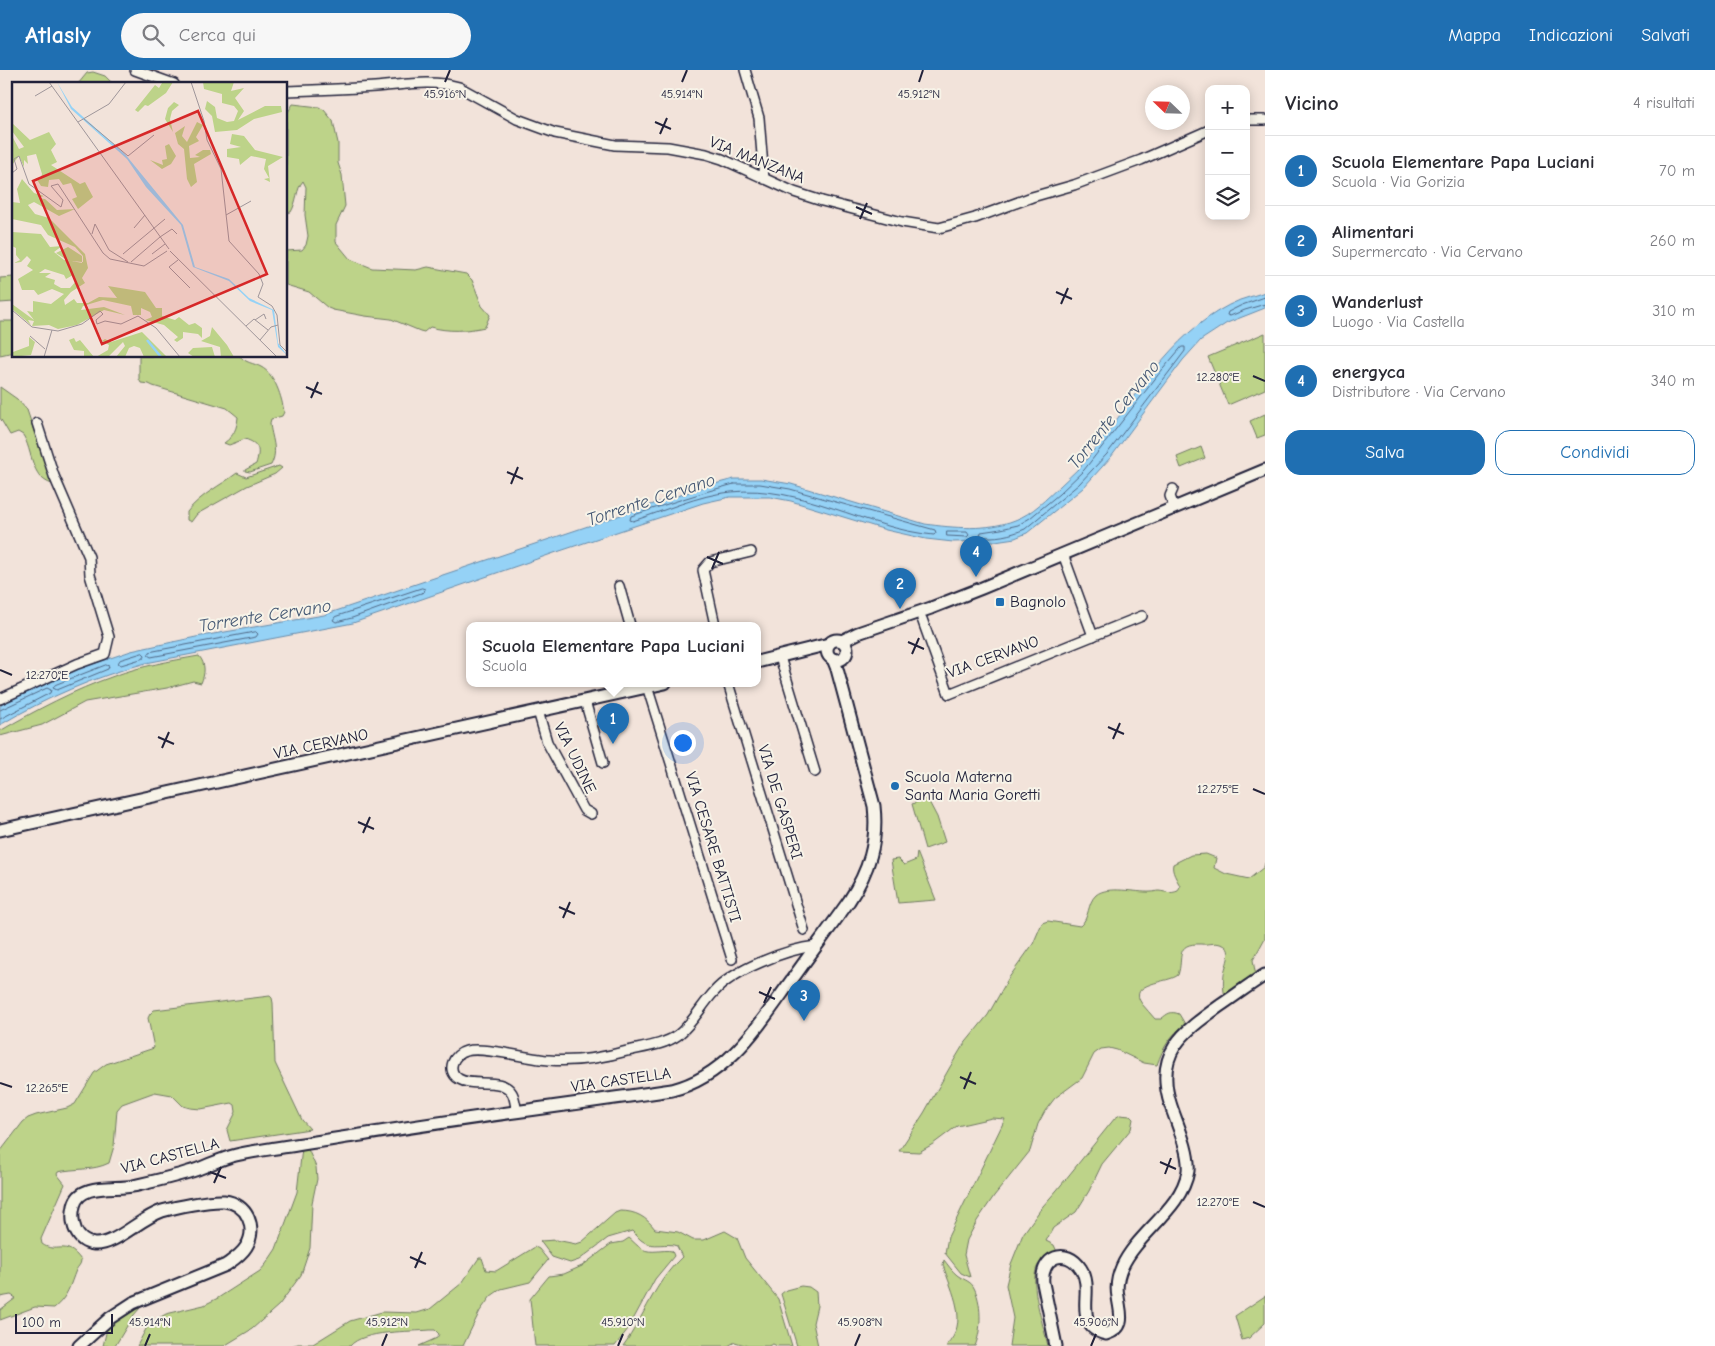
<!DOCTYPE html>
<html lang="it">
<head>
<meta charset="utf-8">
<style>
  body { margin:0; font-family:"Comic Neue",sans-serif; background:#f7f7f7; color:#2b2b33 }
  .controls { position:absolute; right:15px; top:15px; display:grid; overflow:hidden; border-radius:10px; box-shadow:0 2px 12px #0003 }
  .controls button { width:45px; height:45px; display:grid; place-items:center; padding:0; border:0; border-bottom:1px solid #e1e1e2; background:#fff; color:#2b2b33; font:25px sans-serif }
  .compass { position:absolute; left:1145px; top:15px; width:45px; height:45px; border-radius:50%; background:#fff; box-shadow:0 2px 12px #0003; rotate:293deg }
  .scale { position:absolute; left:15px; bottom:12px; width:98px; box-sizing:border-box; padding-left:5px; border:2px solid #22223b; border-top:0; font-size:14px; line-height:18px; white-space:nowrap; color:#22223b; -webkit-text-stroke:4px #f7f3e8; paint-order:stroke }
  .you { position:absolute; left:682px; top:672px; width:18px; height:18px; margin:-12px; border:4px solid #fff; border-radius:50%; background:#1a73e8; box-shadow:0 0 0 8px #1a73e833 }
  .badge { display:grid; place-items:center; width:32px; height:32px; border-radius:50%; background:#1f6fb2; color:#fff; font-size:16px; font-weight:700 }
  .pin { position:absolute; translate:-50% -41px; filter:drop-shadow(0 1px 2px #0008) }
  .pin::after { content:''; position:absolute; top:26px; width:18px; height:15px; background:inherit; clip-path:polygon(0 0,100% 0,50% 100%) }
  .popup { position:absolute; left:466px; top:552px; width:295px; height:65px; box-sizing:border-box; display:grid; place-content:center; border-radius:10px; background:#fff; filter:drop-shadow(0 1px 4px #0005); font-size:16px; white-space:nowrap; color:#7c7c81 }
  .popup b { font-size:19px; color:#2b2b33 }
  .popup::after { content:''; position:absolute; left:50%; top:100%; margin-left:-10px; border:10px solid transparent; border-top-color:#fff }
  .list { margin:0; padding:0; list-style:none }
  h2 { display:flex; justify-content:space-between; align-items:center; height:65px; margin:0; padding:0 20px; font-size:21px }
  h2 small { font-size:16px; font-weight:400; color:#7c7c81 }
  .list li { display:grid; grid-template-columns:32px 1fr auto; gap:15px; align-items:center; box-sizing:border-box; height:70px; padding:0 20px; border-top:1px solid #e1e1e2 }
  .list b { display:block; font-size:19px; white-space:nowrap }
  .list p { margin:0; font-size:16px; white-space:nowrap; color:#7c7c81 }
  .list em { font-size:16px; font-style:normal; color:#7c7c81 }
  .actions { display:flex; gap:10px; padding:15px 20px }
  .actions a { flex:1; padding:11px 0; border:1px solid #1f6fb2; border-radius:15px; text-align:center; font-size:18px; color:#1f6fb2 }
  .actions .main { background:#1f6fb2; color:#fff }
  .icon { flex:none; width:28px; height:28px; fill:none; stroke:currentColor; stroke-width:2; stroke-linecap:round; stroke-linejoin:round }
  .map { position:relative; flex:none; width:1265px; height:1276px; overflow:hidden }
  header { display:flex; align-items:center; gap:30px; box-sizing:border-box; height:70px; padding:0 25px; background:#1f6fb2; color:#fff }
  header strong { font-size:24px }
  nav { display:flex; gap:28px; margin-inline-start:auto; font-size:18px }
  .search { width:350px; height:45px; background:#f7f7f7; display:flex; align-items:center; gap:12px; box-sizing:border-box; padding:0 18px; border-radius:28px; color:#7c7c81; font-size:19px }
  main { display:flex }
  aside { flex:1; background:#fff }
  .map>svg:first-child { display:block }
  .green { fill:#bdd389; stroke:#707a62 }
  .water { fill:#95d2f6; stroke:#678cab }
  .lines { fill:none; stroke-linecap:round; stroke-linejoin:round }
  .shore { stroke:#506886; stroke-width:1 }
  .minor-casing { stroke:#22223b; stroke-width:12 }
  .major-casing { stroke:#22223b; stroke-width:15 }
  .minor { stroke:#f7f3e8; stroke-width:9 }
  .major { stroke:#f7f3e8; stroke-width:11 }
  .ticks { fill:none; stroke:#22223b; stroke-width:2 }
  .poi-dot { fill:#1f6fb2; stroke:#f7f3e8; stroke-width:2 }
  .labels { text-anchor:middle; dominant-baseline:central; stroke-width:4; stroke-linejoin:round; paint-order:stroke }
  .street-label { font-size:16px; fill:#22223b; stroke:#f7f3e8 }
  .poi-label { font-size:16px; fill:#22223b; stroke:#f7f3e8; text-anchor:start }
  .water-label { font-size:18px; font-style:italic; fill:#445773; stroke:#f7f3e8 }
  .inset-river { fill:none; stroke:#95d2f6; stroke-width:2.5 }
  .inset-road { fill:none; stroke:#9f969a; stroke-width:1 }
  .view { fill:#d62828; fill-opacity:0.15; stroke:#d62828; stroke-width:2.5 }
  .inset-edge { fill:none; stroke:#22223b; stroke-width:2.5 }
  .ticks-label { font-size:12px; text-anchor:middle; fill:#22223b; stroke:#f7f3e8; stroke-width:4; stroke-linejoin:round; paint-order:stroke }
</style>
</head>
<body>
<header>
<strong>Atlasly</strong>
<div class="search"><svg class="icon" aria-label="search" viewBox="0 0 24 24"><circle cx="10" cy="10" r="6"/><path d="M15 15l6 6"/></svg>Cerca qui</div>
<nav><a>Mappa</a><a>Indicazioni</a><a>Salvati</a></nav>
</header>
<main>
<div class="map">
<svg width="1265" height="1276" viewBox="0 0 1265 1276">
  <rect width="100%" height="100%" fill="#f2e3da"/>
  <filter id="ink" filterUnits="userSpaceOnUse"><feTurbulence type="fractalNoise" baseFrequency=".02" numOctaves="2"/><feDisplacementMap in="SourceGraphic" scale="10" xChannelSelector="R" yChannelSelector="G"/><feConvolveMatrix kernelMatrix="1 2 1 2 8 2 1 2 1" color-interpolation-filters="sRGB"/></filter>
  <g filter="url(#ink)">
    <g class="green">
      <polygon points="93,2 105,6 113,14 78,14 87,3"/>
      <path d="M293 34 319 37 324 40 333 51 338 73V93L342 105 345 136 336 155V172L350 189 372 198 416 200 428 197 466 204 472 210 482 236 490 245 485 257C466 261 449 262 430 257L424 262 420 261 391 249 365 246 333 240 328 238 309 222 286 215V181L302 180 306 175 308 166 305 145 306 117 303 111C296 119 297 132 291 142L286 143V45Z"/>
      <polygon points="14,207 14,232 0,233 0,208"/>
      <polygon points="0,251 14,251 14,282 0,285"/>
      <polygon points="1265,263 1265,319 1228,335 1208,287"/>
      <path d="M139 286H240C245 293 254 293 261 297 275 304 282 328 284 342L282 346 271 349 270 353C271 367 279 380 271 395L250 402 245 401V400L256 394C260 380 260 374 245 369L229 375 224 373C234 366 237 358 238 347L227 338 153 316 149 314 141 313 139 309Z"/>
      <path d="M0 317 17 329 27 340 52 414C30 407 33 381 23 365L18 362 10 365 0 348Z"/>
      <polygon points="1265,344 1265,365 1257,368 1250,351"/>
      <polygon points="1201,377 1205,388 1181,398 1177,387"/>
      <path d="M279 396 282 398 275 404 247 416 197 444 191 452 187 450V442C200 425 220 416 237 403L246 407Z"/>
      <path d="M199 586C206 594 205 604 201 613L193 611 167 618 85 632 42 655 0 666V661C36 640 74 620 114 606 141 596 170 591 199 586Z"/>
      <polygon points="927,728 937,747 945,772 925,779 912,734"/>
      <polygon points="917,782 936,830 898,833 891,790 898,789 904,795 916,790"/>
      <path d="M1206 784 1216 788 1214 798 1226 804 1249 809 1264 797 1265 793V868L1253 890 1256 907 1225 927C1223 919 1223 912 1224 904 1225 895 1236 877 1220 874 1215 872 1207 875 1201 874 1174 873 1184 888 1178 905 1169 913 1126 912 1142 934 1146 939 1151 944 1155 949H1161C1168 943 1171 941 1179 944L1185 954C1171 965 1163 977 1157 995L1144 993 1117 980 1109 978 1101 979 1094 984 1082 1008 1055 1028 1045 1041 1038 1054 1030 1081 994 1126 977 1151 967 1170 964 1185 970 1207 961 1203 945 1183 948 1167 1005 1049 992 1048 957 1056 933 1074 919 1082 899 1081 924 1043 950 997 962 977 988 945 1008 909 1033 874 1042 853 1048 851 1080 856C1090 848 1087 833 1096 825 1108 815 1136 823 1151 822 1155 822 1155 821 1159 821 1167 822 1170 824 1178 821L1180 816C1177 809 1171 802 1173 794L1191 785Z"/>
      <path d="M270 926 272 928 273 933 275 993 302 1050 310 1059 230 1071 227 1060 236 1042 235 1035 232 1033 201 1039 190 1038 183 1036 172 1025 155 1022 122 1034 117 1040 114 1076 109 1093C93 1101 75 1098 58 1102L57 1104 65 1114 41 1169 42 1174C57 1185 65 1168 81 1190 81 1195 78 1196 76 1200 70 1215 68 1227 54 1238L35 1237 0 1250V1240L16 1228 11 1225 0 1227V1082L23 1052 28 1048 36 1045 67 1038 75 1034 94 1003 106 994 154 978 148 948 150 944 154 940Z"/>
      <path d="M1120 1045 1130 1046 1133 1049 1131 1059 1102 1094 1089 1121 1076 1142 1053 1158 1046 1171 1054 1175 1058 1184C1051 1186 1043 1188 1038 1195 1028 1212 1044 1257 1048 1276H1009L1013 1248 1006 1215 1011 1194 1023 1164 1043 1136 1057 1120 1115 1048Z"/>
      <polygon points="307,1077 316,1097 317,1109 312,1133 310,1178 301,1205 279,1235 252,1259 224,1276 137,1276 146,1259 155,1250 166,1244 204,1235 218,1228 260,1201 266,1194 276,1179 297,1122 302,1078"/>
      <path d="M620 1141C636 1141 646 1147 655 1159L678 1162 693 1170H704L725 1161 737 1168 745 1188 778 1229 792 1276H777L773 1274 768 1276H748L735 1272 728 1276H623C645 1246 654 1213 682 1187L677 1176C667 1172 653 1178 644 1172 640 1170 636 1165 632 1161L608 1168 579 1190 570 1193 552 1187 540 1171 556 1170 576 1174 582 1172 615 1143Z"/>
      <path d="M629 1168C633 1171 637 1176 642 1179 651 1184 663 1179 672 1181L674 1186 655 1209 628 1259 615 1276H535L530 1229 549 1206 564 1204 582 1196 611 1174 623 1172Z"/>
      <path d="M535 1177 539 1179 548 1190 530 1212 501 1219 491 1226 480 1241 463 1276H419L437 1268 439 1264 435 1260H430C410 1262 363 1260 350 1276H291L298 1274H313L350 1251 382 1242 417 1243 430 1239 462 1213 479 1188H482L486 1200 496 1201Z"/>
      <path d="M944 1190C948 1195 952 1201 957 1205 962 1209 970 1211 973 1216 982 1231 982 1260 975 1276H946C970 1252 952 1223 943 1195Z"/>
      <polygon points="801,1216 809,1217 816,1222 817,1236 813,1253 818,1276 797,1276 781,1224 786,1220"/>
      <polygon points="1265,1226 1265,1253 1249,1268 1242,1270 1235,1246"/>
      <polygon points="147,1230 133,1246 115,1276 103,1276 106,1263 105,1256"/>
    </g>
    <path class="water" d="M1265 222V238L1227 253 1201 270 1183 290 1111 387 1083 418 1027 463 1015 468 995 471 953 472 926 469 886 460 791 431 770 427H730L703 433 557 482 353 553 146 593C95 607 45 628 0 655V636L10 629 78 599 131 581 196 567 324 545 707 416 734 409H761L791 414 925 454C953 458 988 461 1015 450 1032 444 1047 428 1060 416 1066 410 1073 404 1079 398 1088 389 1095 378 1103 368 1141 318 1179 255 1240 230 1248 227 1257 225 1265 222Z"/>
    <g class="lines">
      <g class="shore">
        <polyline points="1265,227 1242,235 1228,242 1227,245 1230,246 1245,240 1265,234"/>
        <path d="M1182 277H1185V281L1107 384 1079 414 1025 459C1011 465 994 469 980 466L981 462 1001 459 1018 455 1030 448 1059 424 1084 400 1158 305Z"/>
        <path d="M734 414H760L790 419 935 460 936 463 934 465C865 459 802 414 731 422 698 425 664 441 633 451L630 450 631 446C665 435 699 423 734 414Z"/>
        <polygon points="947,462 967,462 969,465 967,467 947,466"/>
        <polygon points="422,518 425,519 424,522 352,548 336,552 333,550 335,547"/>
        <polygon points="256,562 258,564 256,567 151,587 148,585 150,582"/>
        <polygon points="143,583 145,585 144,588 121,595 118,593 120,590"/>
        <polygon points="106,595 109,596 108,599 57,620 53,618 55,615"/>
        <polyline points="0,640 47,618 51,620 50,623 0,649"/>
      </g>
      <g class="minor-casing">
        <g id="minor">
          <polyline points="135,0 174,14"/>
          <polyline points="745,0 759,48 764,109"/>
          <path d="M286 21C316 20 345 19 375 17 403 15 432 9 459 17L517 49 555 63 615 75 668 77 706 84 722 89 794 122 822 131 902 152 939 158 975 148 1032 127 1074 115 1141 90 1209 60"/>
          <polyline points="1246,50 1265,50"/>
          <polyline points="1173,419 1170,426 1174,437"/>
          <polyline points="1063,484 1093,566"/>
          <polyline points="619,516 630,555"/>
          <polyline points="922,549 949,624 1142,546"/>
          <polyline points="715,555 703,500 710,492 751,482"/>
          <polyline points="780,587 815,702"/>
          <polyline points="646,613 732,889"/>
          <polyline points="728,613 804,860"/>
          <polyline points="0,629 77,594 105,584 109,567 90,505 89,487 54,406 37,353"/>
          <polyline points="585,631 603,693"/>
          <polyline points="538,641 547,672 584,740 591,744"/>
          <path d="M517 1041C515 1035 515 1028 512 1023 502 1006 474 1018 459 1009 445 1000 454 984 466 981 483 976 529 989 549 990 575 992 602 988 627 981 644 977 664 975 678 965 693 953 701 936 714 922 733 900 787 879 816 876"/>
        </g>
      </g>
      <g class="major-casing">
        <g id="major">
          <circle cx="837" cy="580" r="10"/>
          <polyline points="842,571 858,563 931,538 982,518 1265,400"/>
          <polyline points="757,592 829,574"/>
          <polyline points="0,760 665,613"/>
          <path d="M79 1276 110 1248 133 1233 226 1195C233 1190 241 1185 246 1177 258 1158 247 1133 224 1131 209 1130 176 1137 162 1141 140 1148 115 1176 94 1174 76 1172 70 1153 74 1136 79 1112 116 1120 133 1116 155 1111 178 1106 198 1099 211 1094 223 1088 236 1085 249 1082 263 1080 276 1078 304 1074 333 1069 361 1065 464 1048 568 1035 672 1020 728 1006 759 955 791 911 810 884 830 858 849 831 869 801 878 772 874 736L837 599 833 589"/>
          <path d="M1056 1276 1043 1213C1040 1187 1066 1176 1081 1199 1096 1220 1070 1255 1106 1264 1127 1258 1120 1243 1118 1227 1116 1217 1118 1206 1122 1197 1137 1163 1182 1139 1188 1101 1190 1082 1177 1054 1171 1036 1153 983 1183 962 1221 935 1236 925 1250 914 1265 905"/>
        </g>
      </g>
      <use href="#minor" class="minor"/>
      <use href="#major" class="major"/>
    </g>
  </g>
  <path class="ticks" d="M445 12 450 0M682 12 687 0M919 12 923 0M655 52 671 59M660 64 667 48M856 137 872 144M860 149 867 133M1056 222 1072 229M1061 234 1068 218M1253 306 1265 311M306 317 322 324M311 328 318 312M507 402 523 409M511 414 518 397M707 487 723 494M712 499 719 482M908 572 924 579M912 584 919 568M0 600 12 605M1108 657 1124 664M158 667 174 674M1113 669 1120 653M162 678 169 662M1253 719 1265 724M358 752 374 759M363 763 370 747M559 837 575 844M563 848 570 832M759 922 775 929M764 933 771 917M960 1007 976 1014M0 1013 12 1017M964 1019 971 1002M1160 1092 1176 1099M210 1102 226 1108M1165 1104 1171 1088M214 1113 221 1097M1253 1132 1265 1137M410 1187 426 1194M415 1198 422 1182M145 1276 150 1264M382 1276 387 1264M618 1276 623 1264M855 1276 860 1264M1091 1276 1096 1264"/>
  <g class="poi-dot">
    <rect x="995" y="527" width="10" height="10" rx="2.5"/>
    <circle cx="895" cy="716" r="5"/>
  </g>
  <g class="labels">
    <g class="street-label">
      <text transform="translate(757 90) rotate(22)">VIA MANZANA</text>
      <text transform="translate(993 587) rotate(-20)">VIA CERVANO</text>
      <text transform="translate(321 674) rotate(-12)">VIA CERVANO</text>
      <text transform="translate(575 688) rotate(64)">VIA UDINE</text>
      <text transform="translate(780 732) rotate(73)">VIA DE GASPERI</text>
      <text transform="translate(713 777) rotate(73)">VIA CESARE BATTISTI</text>
      <text transform="translate(621 1010) rotate(-8)">VIA CASTELLA</text>
      <text transform="translate(170 1086) rotate(-15)">VIA CASTELLA</text>
    </g>
    <g class="poi-label">
      <text x="1010" y="532">Bagnolo</text>
      <text x="905" y="707">Scuola Materna<tspan x="905" dy="18">Santa Maria Goretti</tspan></text>
    </g>
    <g class="water-label">
      <text transform="translate(1114 345) rotate(-51)">Torrente Cervano</text>
      <text transform="translate(651 430) rotate(-18)">Torrente Cervano</text>
      <text transform="translate(265 546) rotate(-9)">Torrente Cervano</text>
    </g>
  </g>
  <g transform="translate(12 12)">
    <rect width="275" height="275" fill="#f2e3da"/>
    <path d="M161 0 154 11 136 24 133 23 126 30 123 28 143 3 147 6 150 1ZM191 0H222L219 9 232 6 223 16 232 29 226 38 253 24H269L270 30 242 37 225 48 203 50 200 34 193 27 195 19 203 25 205 36 215 40 222 39 226 29 222 24 210 21V12L192 7ZM162 20 167 23 160 29 158 37 161 50 153 37 156 26ZM185 40 191 43 184 55 187 59 177 64 178 76 188 75 183 73 191 68H198L199 72 182 82 185 100 179 105 175 97 172 67 166 62 163 51 173 44 170 54 175 60ZM0 41 18 58 37 50 44 62 39 68 45 80 39 83 68 102 73 100 81 115 66 127 60 117 65 115 59 101 51 103 47 97 37 98 36 105 29 104 24 96 28 98 30 92 24 72 15 74 16 82 12 78V85L7 74 0 83V54L7 67 12 65 0 49ZM220 52 232 54 243 68 271 75 256 84 258 100 252 97 257 96 252 87 254 77 239 74 228 83 227 77 215 75V67L229 65 218 62ZM157 62 164 74 159 82 150 87 138 78 151 83 150 78 155 77 153 64ZM10 97 22 111 32 114 26 116 33 117 45 128 63 127 47 134 22 120 16 123 23 132 37 136 73 172 76 186 70 196 73 201 59 210 52 218 53 223 62 217 65 221H76L87 215 105 216 96 204 133 210 144 226H150V234L163 238 167 235 177 243 183 241 190 246V256L186 252 171 250V256L165 260 162 258 166 255 152 243 133 238 140 235 138 230 129 226V233H121L119 224 91 218 71 224 69 228 92 225 113 233 92 228 65 243 46 247 37 243 20 244 22 239 16 238 19 243 0 227V222L22 238 15 229 21 230V219L39 222 52 212 40 207 26 213 22 208H10L6 197 21 188 15 184 19 178 15 174 9 180 2 181 8 178 4 173V166L0 164V150L29 152 38 165 50 164 42 170 52 178 71 180V174L63 165 36 153 29 143 0 137V120L8 121 5 107ZM33 187 52 193 54 197 61 193 64 199 58 206H49L42 202 43 198 33 195 39 191H27ZM56 165 70 174V181L55 178 44 171ZM200 245 215 263 222 275H209L208 265 189 259 198 254ZM130 250 155 275H132L128 266 122 264 117 266 113 275H104L113 264 111 260 97 274 84 275 96 268 97 263 90 259 93 257 99 260ZM17 255 23 260 19 273 0 275 1 270 17 264ZM62 256 64 260 68 258 82 275H72V269L62 268 57 258ZM200 265 203 275H182L176 271 181 266Z" fill="#bdd389" fill-rule="evenodd"/>
    <path d="M45 0 60 25 113 72 171 143 183 185 217 197 237 216 262 228 266 261 275 273 266 265 260 228 238 219 217 199 181 185 169 143 134 105 115 77 59 27Z" fill="#95d2f6"/>
    <path class="inset-river" d="M135 258 149 275"/>
    <path class="inset-road" d="M37 0 157 167M179 0 192 39 195 58 209 87 217 159 247 192 251 202 246 215 260 224 265 233 266 243 259 245 248 258M23 14 40 4M72 37 116 74 142 53M66 40 97 22 114 0M0 91 5 87 2 77 7 74 17 102 49 125 51 118 39 104 46 102 91 171 98 177 132 184 155 169M214 133 239 119M122 146 133 133M80 152 83 142 97 168 116 180M148 155 160 147 165 152M158 169 265 275M111 172 153 137M140 172 153 162M166 178 157 185 178 206M119 180 148 155M0 228 20 245 46 249 70 242 88 229 91 232 84 238 85 242 93 239 109 242 126 234 144 246 168 275M243 238 252 232 254 237M266 243 268 263 275 270M234 244 242 237 256 248M18 254 33 267M32 275 40 248"/>
    <path class="view" d="M186 29 255 192 90 262 21 99Z"/>
    <rect width="275" height="275" class="inset-edge"/>
  </g>
  <g class="ticks-label">
    <text x="445" y="28">45.916°N</text>
    <text x="682" y="28">45.914°N</text>
    <text x="919" y="28">45.912°N</text>
    <text x="1218" y="311">12.280°E</text>
    <text x="47" y="609">12.270°E</text>
    <text x="1218" y="723">12.275°E</text>
    <text x="47" y="1022">12.265°E</text>
    <text x="1218" y="1136">12.270°E</text>
    <text x="150" y="1256">45.914°N</text>
    <text x="387" y="1256">45.912°N</text>
    <text x="623" y="1256">45.910°N</text>
    <text x="860" y="1256">45.908°N</text>
    <text x="1096" y="1256">45.906°N</text>
  </g>
</svg>
<div class="controls">
<button>+</button>
<button>−</button>
<button><svg class="icon" aria-label="layers" viewBox="0 0 24 24"><path d="M12 4l9 5-9 5-9-5zM3 14l9 5 9-5"/></svg></button>
</div>
<svg class="compass" viewBox="-18 -18 36 36"><path d="M0-13l5 13h-10z" fill="#e53935"/><path d="M0 13l5-13h-10z" fill="#7c7c81"/></svg>
<div class="scale">100 m</div>
<div class="you"></div>
<div class="pin badge" style="left:613px;top:674px">1</div>
<div class="popup"><b>Scuola Elementare Papa Luciani</b>Scuola</div>
<div class="pin badge" style="left:900px;top:539px">2</div>
<div class="pin badge" style="left:804px;top:951px">3</div>
<div class="pin badge" style="left:976px;top:507px">4</div>
</div>
<aside>
<h2>Vicino<small>4 risultati</small></h2>
<ul class="list">
<li><span class="badge">1</span><div><b>Scuola Elementare Papa Luciani</b><p>Scuola · Via Gorizia</p></div><em>70 m</em></li>
<li><span class="badge">2</span><div><b>Alimentari</b><p>Supermercato · Via Cervano</p></div><em>260 m</em></li>
<li><span class="badge">3</span><div><b>Wanderlust</b><p>Luogo · Via Castella</p></div><em>310 m</em></li>
<li><span class="badge">4</span><div><b>energyca</b><p>Distributore · Via Cervano</p></div><em>340 m</em></li>
</ul>
<div class="actions"><a class="main">Salva</a><a>Condividi</a></div>
</aside>
</main>
</body>
</html>
